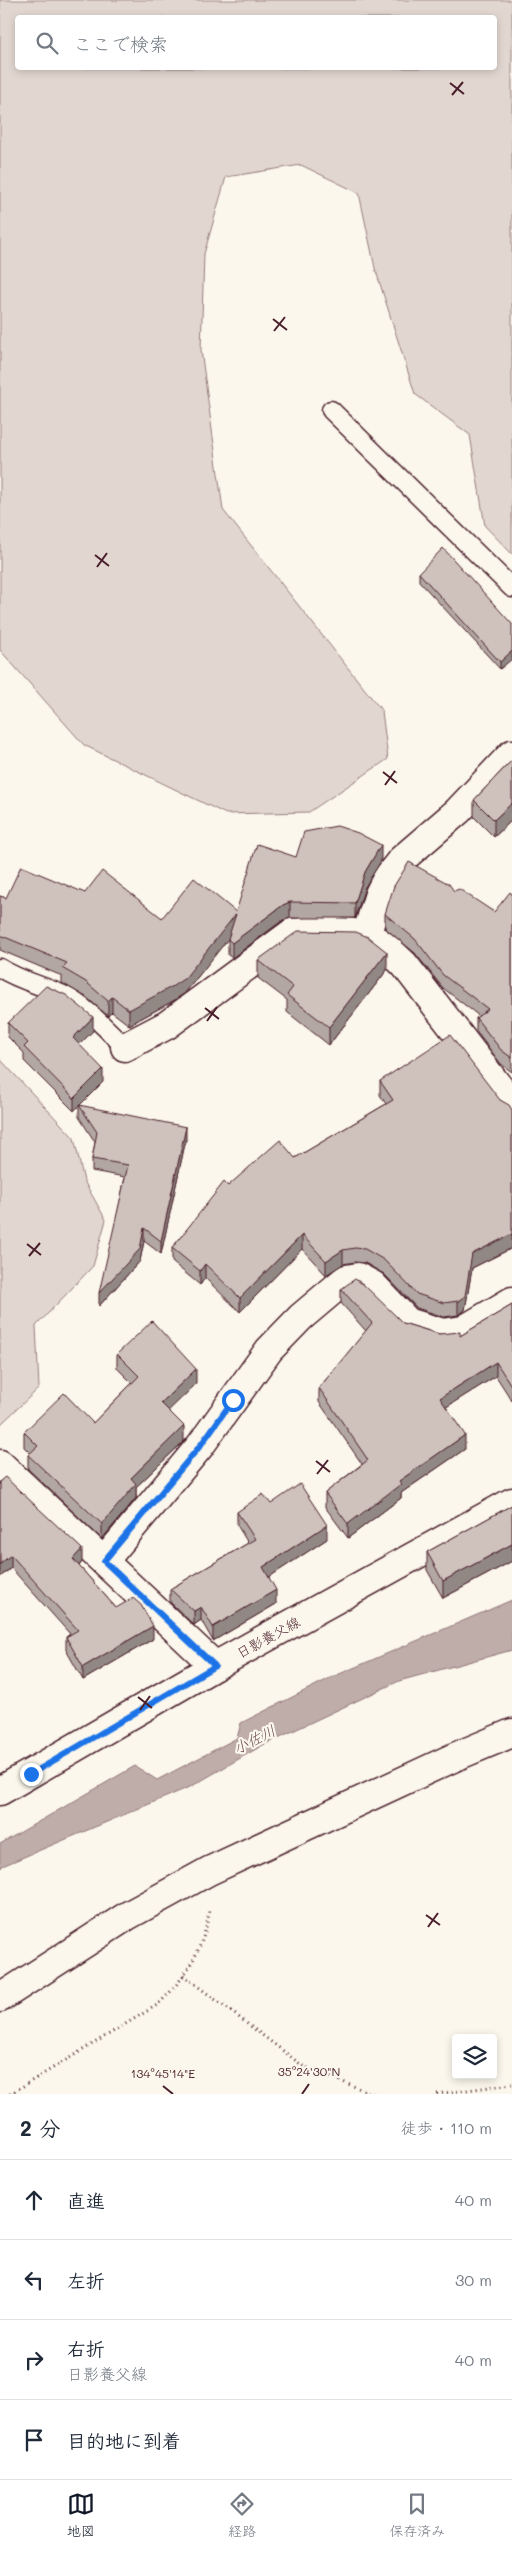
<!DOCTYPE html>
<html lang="ja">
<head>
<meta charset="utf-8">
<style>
  body { margin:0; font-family:Mali,"Klee One",sans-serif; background:#f2f2f3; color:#1f2937 }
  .controls { position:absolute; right:15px; bottom:15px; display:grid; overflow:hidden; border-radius:5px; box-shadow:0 2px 8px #0003 }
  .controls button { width:45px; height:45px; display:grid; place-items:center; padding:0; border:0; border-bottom:1px solid #e0e1e3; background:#fff; color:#1f2937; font:25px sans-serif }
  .stop { position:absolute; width:15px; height:15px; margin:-11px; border:4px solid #1a73e8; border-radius:50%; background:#fff }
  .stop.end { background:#1a73e8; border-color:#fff; box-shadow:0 1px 5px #0008 }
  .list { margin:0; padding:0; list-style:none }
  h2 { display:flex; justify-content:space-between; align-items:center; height:65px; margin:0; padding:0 20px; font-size:21px }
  h2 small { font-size:16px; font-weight:400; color:#747a83 }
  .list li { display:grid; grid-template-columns:32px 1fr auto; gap:15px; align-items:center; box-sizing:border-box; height:80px; padding:0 20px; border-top:1px solid #e0e1e3 }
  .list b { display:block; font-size:19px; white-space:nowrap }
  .list p { margin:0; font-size:16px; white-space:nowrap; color:#747a83 }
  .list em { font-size:16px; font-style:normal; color:#747a83 }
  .icon { flex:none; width:28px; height:28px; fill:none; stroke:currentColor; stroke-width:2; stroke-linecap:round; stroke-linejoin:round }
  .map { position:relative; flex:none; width:512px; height:2094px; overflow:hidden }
  .search { position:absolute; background:#fff; box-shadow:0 2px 8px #0003; left:15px; right:15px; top:15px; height:55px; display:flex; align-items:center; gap:12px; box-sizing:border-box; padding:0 18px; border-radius:5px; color:#747a83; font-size:19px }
  .sheet { height:385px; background:#fff }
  nav { display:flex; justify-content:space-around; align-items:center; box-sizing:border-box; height:70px; border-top:1px solid #e0e1e3; background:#fff; font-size:14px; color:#747a83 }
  nav a { display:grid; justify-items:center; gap:2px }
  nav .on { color:#111827 }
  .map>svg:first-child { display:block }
  .green { fill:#e2d7d0; stroke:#967b7e; fill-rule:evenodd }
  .water { fill:#bfadaa; stroke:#907477 }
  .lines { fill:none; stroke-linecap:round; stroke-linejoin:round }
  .lane-casing { stroke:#4a1f2b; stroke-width:21 }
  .street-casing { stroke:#4a1f2b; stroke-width:31 }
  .secondary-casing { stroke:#4a1f2b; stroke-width:31 }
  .path { stroke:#4a1f2b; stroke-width:3; stroke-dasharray:1 4; stroke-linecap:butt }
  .lane { stroke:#fbf7ec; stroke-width:18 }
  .street { stroke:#fbf7ec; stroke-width:28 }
  .secondary { stroke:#fbf7ec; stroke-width:28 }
  .wall { fill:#b2a7a2; stroke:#4a1f2b }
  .shaded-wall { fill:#918884; stroke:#4a1f2b }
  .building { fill:#cfc2bc; stroke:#4a1f2b }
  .route { stroke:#1a73e8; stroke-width:6 }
  .ticks { fill:none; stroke:#4a1f2b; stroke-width:2 }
  .labels { text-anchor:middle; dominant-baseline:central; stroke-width:4.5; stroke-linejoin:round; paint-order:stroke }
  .street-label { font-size:14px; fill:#4a1f2b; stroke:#fbf7ec }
  .water-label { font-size:15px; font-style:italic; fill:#6d4a51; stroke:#fbf7ec }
  .ticks-label { font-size:12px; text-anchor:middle; fill:#4a1f2b; stroke:#fbf7ec; stroke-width:4.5; stroke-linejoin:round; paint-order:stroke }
</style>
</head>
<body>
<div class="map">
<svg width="512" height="2094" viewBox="0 0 512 2094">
  <rect width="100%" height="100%" fill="#fbf7ec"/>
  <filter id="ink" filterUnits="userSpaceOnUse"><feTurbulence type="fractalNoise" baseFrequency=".02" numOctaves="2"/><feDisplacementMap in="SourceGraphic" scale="10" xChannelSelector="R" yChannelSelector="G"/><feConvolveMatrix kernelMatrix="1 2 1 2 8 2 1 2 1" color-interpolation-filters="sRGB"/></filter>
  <g filter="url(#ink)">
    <g class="green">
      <path d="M0 0H512V554L485 526 470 435 415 394 375 268 359 193 301 165 226 177 204 254 201 350 223 510 382 711 388 759 309 812 226 814 84 745 0 650ZM18 18H494V68H18Z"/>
      <polygon points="0,1059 74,1138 84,1181 106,1220 93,1266 36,1326 39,1388 0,1425"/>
    </g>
    <polygon class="water" points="512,1600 512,1650 399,1681 263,1745 192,1786 0,1867 0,1844 135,1766 157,1780 237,1738 241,1723 330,1678"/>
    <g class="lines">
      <g class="lane-casing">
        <g id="lane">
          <polyline points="331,410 512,588"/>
          <path d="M0 968C20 981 42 985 63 995 87 1007 106 1029 125 1047"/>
        </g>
      </g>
      <g class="street-casing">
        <g id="street">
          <polyline points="366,936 379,894 387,878 401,860 458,811 512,754"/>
          <path d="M125 1047 167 1025 292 933C310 931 350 930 366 936 380 940 393 954 404 964L512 1104"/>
          <polyline points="0,1464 215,1666"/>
          <polyline points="104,1561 200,1446 269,1350 301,1317 346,1279 358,1277 373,1285 408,1322 443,1333 463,1330 512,1301"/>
          <polyline points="0,1998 127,1916 209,1871 457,1756 512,1733"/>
        </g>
      </g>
      <g class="secondary-casing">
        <polyline id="secondary" points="0,1791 215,1666 512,1502"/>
      </g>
      <g class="path">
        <polyline points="183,1975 303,2066 373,2094"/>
        <path d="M10 2094 157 2005C184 1981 205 1947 209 1911"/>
        <polyline points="437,2094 512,2084"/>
      </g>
      <use href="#lane" class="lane"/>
      <use href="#street" class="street"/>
      <use href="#secondary" class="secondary"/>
    </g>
    <g class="wall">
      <polygon points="419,573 512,624 500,669 419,581"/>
      <polygon points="512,760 512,820 494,837 474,817 474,800"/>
      <polygon points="296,857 381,861 365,887 355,918 290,918 283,920 232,958 228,955 228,938 185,993 173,1001 129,1025 112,1012 108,1016 86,997 62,983 62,976 0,950 0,896 6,898 85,893 162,918 236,912"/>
      <polygon points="454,891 494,912 512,894 512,1072 501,1064 476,1031 476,1018 479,1016 443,988 415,953 385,928 385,914"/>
      <polygon points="258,960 387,970 329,1045 287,1012 287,1000 258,978"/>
      <polygon points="8,1023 93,1031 79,1045 103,1082 80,1105 186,1139 161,1254 144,1241 140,1261 99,1306 125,1177 92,1171 92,1159 95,1142 79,1117 79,1106 74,1111 24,1061 24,1053 8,1037"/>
      <polygon points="380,1081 500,1100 512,1110 512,1248 472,1268 465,1310 458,1315 444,1317 417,1308 384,1274 365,1263 355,1262 343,1264 326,1275 302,1249 240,1312 205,1278 200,1285 172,1262 172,1248 228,1186 295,1158 386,1104 380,1095"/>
      <polygon points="341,1289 403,1323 439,1334 460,1336 512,1305 512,1401 496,1376 446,1407 465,1449 401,1493 401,1498 348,1538 325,1507 325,1493 362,1464 319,1402 319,1388 366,1331 341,1303"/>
      <polygon points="117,1354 196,1384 168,1410 184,1441 136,1487 136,1498 102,1539 28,1469 28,1455 30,1453 24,1447 24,1432 93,1423 132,1383 117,1368"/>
      <polygon points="0,1481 82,1562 79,1566 116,1608 153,1639 83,1680 66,1650 66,1637 70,1634 11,1568 0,1577"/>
      <polygon points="271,1504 327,1539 269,1577 276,1604 213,1641 201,1620 194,1625 170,1602 170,1589 248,1543 237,1525 237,1512"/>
      <polygon points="512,1505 512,1562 512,1561 443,1598 427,1570 427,1552"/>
    </g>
    <g class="shaded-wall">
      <polygon points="512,651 512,659 500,669 500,662"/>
      <polygon points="512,803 512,820 494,837 494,820"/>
      <polygon points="381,845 381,861 365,887 355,918 355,903 365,872"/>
      <polygon points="290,902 290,918 283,920 232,958 232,943 283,905"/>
      <polygon points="236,914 236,929 185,993 173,1001 129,1025 129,1010"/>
      <polygon points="387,952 387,970 329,1045 329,1027"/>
      <polygon points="112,997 112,1012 108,1016 108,1001"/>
      <polygon points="93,1017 93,1031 73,1051 73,1038"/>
      <polygon points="103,1069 103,1082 74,1111 74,1098"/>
      <polygon points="186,1127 186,1139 161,1254 161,1241"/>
      <polygon points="144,1228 144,1241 140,1261 99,1306 99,1293"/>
      <polygon points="512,1234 512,1248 472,1268 465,1310 458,1315 458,1301 472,1254"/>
      <polygon points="302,1235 302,1249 240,1312 240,1298"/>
      <polygon points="343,1250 343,1264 326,1275 326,1261"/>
      <polygon points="205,1264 205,1278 200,1285 200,1271"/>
      <polygon points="496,1362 496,1376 440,1411 440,1398"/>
      <polygon points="196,1369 196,1384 161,1418 161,1403"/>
      <polygon points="184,1426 184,1441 136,1487 136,1498 102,1539 102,1524 131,1478"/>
      <polygon points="465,1435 465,1449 401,1493 401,1498 348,1538 348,1524 399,1481"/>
      <polygon points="327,1525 327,1539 263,1581 263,1567"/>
      <polygon points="512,1544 512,1561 443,1598 443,1581"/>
      <polygon points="82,1549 82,1562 73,1572 73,1559"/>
      <polygon points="11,1555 11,1568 0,1577 0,1564"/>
      <polygon points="276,1590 276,1604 213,1641 213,1627"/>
      <polygon points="201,1607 201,1620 194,1625 194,1611"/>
      <polygon points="153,1626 153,1639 83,1680 83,1667"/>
    </g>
    <g class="building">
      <polygon points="443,548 512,624 512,651 500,662 419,573"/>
      <polygon points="512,760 512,803 494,820 474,800"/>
      <polygon points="337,826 358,833 381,845 365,872 355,903 290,902 283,905 232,943 228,939 236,914 185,978 173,986 129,1010 112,997 108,1001 86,982 62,968 67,963 0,935 0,896 6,898 21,866 85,893 102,871 162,918 194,878 236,912 257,844 296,857 304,832"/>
      <polygon points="409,862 449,884 454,891 459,889 494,912 510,892 512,894 512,1058 501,1050 476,1018 488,1009 443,975 415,939 385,914 394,886"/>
      <polygon points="298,931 356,932 368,937 387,952 329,1027 287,995 293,987 258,960"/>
      <polygon points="46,986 66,995 93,1017 73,1038 103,1069 74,1098 24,1047 28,1043 8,1023"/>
      <polygon points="450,1035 500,1100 509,1105 512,1110 512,1234 472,1254 465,1296 458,1301 444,1303 417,1294 384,1260 365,1249 355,1248 343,1250 326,1261 302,1235 240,1298 205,1264 200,1271 172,1248 224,1182 228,1186 280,1140 295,1158 393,1100 380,1081"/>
      <polygon points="79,1105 186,1127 161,1241 144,1228 140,1249 99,1293 128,1165 92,1159 97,1132"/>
      <polygon points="355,1279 363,1284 403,1323 439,1334 460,1332 460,1336 512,1305 512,1387 496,1362 440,1398 465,1435 399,1481 401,1484 348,1524 325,1493 368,1460 319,1388 372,1323 341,1289"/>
      <polygon points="152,1321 196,1369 161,1403 184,1426 131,1478 136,1484 102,1524 28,1455 38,1446 24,1432 64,1393 93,1423 139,1376 117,1354"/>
      <polygon points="5,1477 82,1549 73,1559 116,1608 133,1598 141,1605 153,1626 83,1667 66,1637 78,1630 11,1555 0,1564 0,1481"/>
      <polygon points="300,1484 327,1525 263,1567 276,1590 213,1627 201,1607 194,1611 170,1589 255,1539 237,1512 263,1494 271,1504"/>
      <polygon points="512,1505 512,1544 443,1581 427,1552"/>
    </g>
  </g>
  <g class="lines" filter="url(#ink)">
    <polyline class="route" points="31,1774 215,1666 104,1561 200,1446 233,1400"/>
  </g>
  <path class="ticks" d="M450 83 464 94M452 95 463 82M273 319 287 330M274 331 285 317M95 555 109 566M97 567 107 553M383 772 397 783M385 785 395 771M205 1008 219 1019M207 1021 217 1007M27 1244 41 1255M29 1256 40 1243M316 1461 330 1472M317 1474 328 1460M138 1697 152 1708M140 1710 150 1696M426 1915 440 1925M428 1927 438 1913M163 2086 173 2094M302 2094 309 2084"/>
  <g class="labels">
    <g class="street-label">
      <text transform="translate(268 1637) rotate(-29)">日影養父線</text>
    </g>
    <g class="water-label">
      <text transform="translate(254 1739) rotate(-27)">小佐川</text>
    </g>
  </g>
  <g class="ticks-label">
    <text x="309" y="2076">35°24'30"N</text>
    <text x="163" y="2078">134°45'14"E</text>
  </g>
</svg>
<div class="controls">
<button><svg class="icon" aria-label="layers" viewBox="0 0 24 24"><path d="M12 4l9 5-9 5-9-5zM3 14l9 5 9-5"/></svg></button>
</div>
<div class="stop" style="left:233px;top:1400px"></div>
<div class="stop end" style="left:31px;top:1774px"></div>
<div class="search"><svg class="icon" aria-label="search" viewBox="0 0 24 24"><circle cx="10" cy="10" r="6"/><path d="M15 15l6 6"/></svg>ここで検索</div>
</div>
<section class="sheet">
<h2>2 分<small>徒歩 · 110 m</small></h2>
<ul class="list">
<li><svg class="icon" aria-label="ahead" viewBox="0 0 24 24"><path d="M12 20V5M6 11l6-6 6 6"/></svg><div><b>直進</b></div><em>40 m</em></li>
<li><svg class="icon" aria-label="left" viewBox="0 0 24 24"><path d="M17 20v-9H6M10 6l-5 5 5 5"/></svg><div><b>左折</b></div><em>30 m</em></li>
<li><svg class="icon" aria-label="right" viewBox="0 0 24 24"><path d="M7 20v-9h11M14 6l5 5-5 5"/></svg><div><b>右折</b><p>日影養父線</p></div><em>40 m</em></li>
<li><svg class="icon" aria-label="arrive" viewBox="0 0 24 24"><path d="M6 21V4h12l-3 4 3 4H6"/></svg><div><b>目的地に到着</b></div></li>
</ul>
</section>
<nav>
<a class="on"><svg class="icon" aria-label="map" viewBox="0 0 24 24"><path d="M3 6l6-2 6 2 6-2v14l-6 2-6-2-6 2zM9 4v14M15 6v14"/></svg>地図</a>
<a><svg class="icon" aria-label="directions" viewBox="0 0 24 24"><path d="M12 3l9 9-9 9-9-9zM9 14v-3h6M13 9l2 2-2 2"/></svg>経路</a>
<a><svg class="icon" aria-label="saved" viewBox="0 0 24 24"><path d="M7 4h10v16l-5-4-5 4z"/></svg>保存済み</a>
</nav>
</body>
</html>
